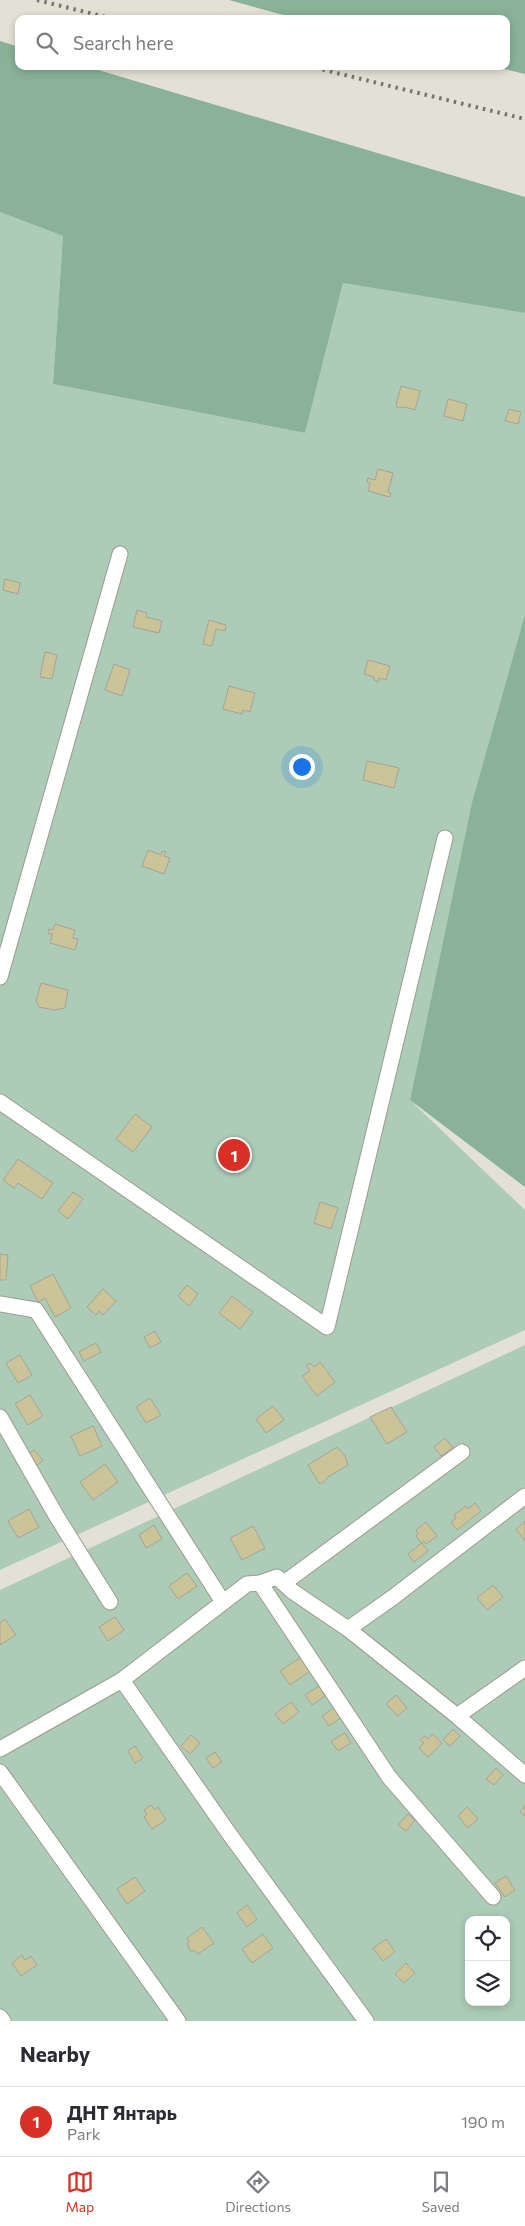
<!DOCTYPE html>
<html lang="en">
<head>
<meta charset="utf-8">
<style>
  body { margin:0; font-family:Commissioner,sans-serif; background:#f7f7f7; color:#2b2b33 }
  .controls { position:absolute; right:15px; bottom:15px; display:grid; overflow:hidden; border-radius:10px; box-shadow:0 2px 8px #0003 }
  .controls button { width:45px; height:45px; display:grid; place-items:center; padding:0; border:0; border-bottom:1px solid #e1e1e2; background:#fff; color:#2b2b33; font:25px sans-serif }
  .you { position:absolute; left:301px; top:766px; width:18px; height:18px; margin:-12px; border:4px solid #fff; border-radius:50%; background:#1a73e8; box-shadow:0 0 0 8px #1a73e833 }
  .badge { display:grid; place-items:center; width:32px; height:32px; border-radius:50%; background:#d93025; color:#fff; font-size:16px; font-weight:700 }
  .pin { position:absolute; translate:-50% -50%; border:2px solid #fff; box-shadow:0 1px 5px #0006 }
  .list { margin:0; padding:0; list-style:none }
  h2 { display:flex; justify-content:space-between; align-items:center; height:65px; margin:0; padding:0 20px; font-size:21px }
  h2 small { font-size:16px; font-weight:400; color:#7c7c81 }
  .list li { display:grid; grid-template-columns:32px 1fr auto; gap:15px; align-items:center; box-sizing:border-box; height:70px; padding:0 20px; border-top:1px solid #e1e1e2 }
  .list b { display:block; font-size:19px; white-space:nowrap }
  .list p { margin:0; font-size:16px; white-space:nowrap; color:#7c7c81 }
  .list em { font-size:16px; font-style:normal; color:#7c7c81 }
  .icon { flex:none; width:28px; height:28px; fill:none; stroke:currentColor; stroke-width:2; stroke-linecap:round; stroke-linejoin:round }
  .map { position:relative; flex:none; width:525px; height:2021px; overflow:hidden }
  .search { position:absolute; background:#fff; box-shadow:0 2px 8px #0003; left:15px; right:15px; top:15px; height:55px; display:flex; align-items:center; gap:12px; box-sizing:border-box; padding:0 18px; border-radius:10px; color:#7c7c81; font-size:19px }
  .sheet { height:135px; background:#fff }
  nav { display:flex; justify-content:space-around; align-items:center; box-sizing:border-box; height:70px; border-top:1px solid #e1e1e2; background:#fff; font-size:14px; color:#7c7c81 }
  nav a { display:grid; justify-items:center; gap:2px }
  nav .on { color:#d93025 }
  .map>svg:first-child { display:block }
  .green { fill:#acccb8; fill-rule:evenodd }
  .forest { fill:#89b299 }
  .building { fill:#cbc499; stroke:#a5a397 }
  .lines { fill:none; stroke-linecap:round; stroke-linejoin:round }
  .minor-casing { stroke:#9b9a8e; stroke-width:17 }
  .minor { stroke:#fff; stroke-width:15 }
  .rail { stroke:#75736c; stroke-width:4; stroke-dasharray:2.5 5; stroke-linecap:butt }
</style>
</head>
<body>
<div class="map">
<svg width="525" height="2021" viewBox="0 0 525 2021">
  <rect width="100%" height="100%" fill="#e3e1d5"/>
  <g class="green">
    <polygon points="0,212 63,236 53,384 305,433 343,283 525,313 525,614 472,802 410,1100 525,1210 525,1330 0,1570"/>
    <path d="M525 1345V2021H0V1590ZM469 1920H506V2002H469Z"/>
  </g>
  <g class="forest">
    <polygon points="229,0 525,0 525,74 492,66 506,66 506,19 298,19"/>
    <polygon points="0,41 19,47 19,66 85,66 525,197 525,313 343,283 305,433 53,384 63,236 0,212"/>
    <polygon points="525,614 525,1187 410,1100 472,802"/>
  </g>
  <g class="building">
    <polygon points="401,386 420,391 415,410 404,407 398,408 396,405"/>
    <polygon points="448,399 467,404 463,421 444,416"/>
    <polygon points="509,409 521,412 518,424 505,421"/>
    <polygon points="378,469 393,473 388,492 391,493 390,497 368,491 370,483 367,482 368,478 375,480"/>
    <polygon points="5,579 20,583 18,594 3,590"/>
    <polygon points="137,610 147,613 146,617 162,621 159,633 133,627"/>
    <polygon points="209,620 226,625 225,631 216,629 212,646 203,644"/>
    <polygon points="45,652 57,655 52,679 40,677"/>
    <polygon points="368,660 390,666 386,680 379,678 378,682 374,680 374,677 364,674"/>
    <polygon points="114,664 130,670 122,696 105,690"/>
    <polygon points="229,686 255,693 250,712 243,710 242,714 223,709"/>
    <polygon points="367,761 399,768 394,788 363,780"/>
    <polygon points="148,850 161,855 162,851 166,852 164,856 170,858 164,874 142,866"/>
    <polygon points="55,924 75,930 73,938 78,939 75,950 50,943 52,934 48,933 49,929 53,930"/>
    <polygon points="41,983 68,990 65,1008 54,1010 39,1007 36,1001"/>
    <polygon points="135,1114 152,1127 133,1152 116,1139"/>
    <polygon points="18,1159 53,1183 42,1199 18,1183 14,1188 3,1180"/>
    <polygon points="73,1192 83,1199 68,1219 58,1211"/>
    <polygon points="320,1202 338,1208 331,1229 314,1223"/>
    <polygon points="0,1254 8,1255 6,1280 0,1280"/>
    <polygon points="53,1274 71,1308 55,1317 45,1298 38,1302 30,1286"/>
    <polygon points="187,1285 198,1294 189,1306 178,1296"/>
    <polygon points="103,1289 116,1301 103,1315 99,1311 96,1315 87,1307"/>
    <polygon points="232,1296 253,1312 240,1329 219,1313"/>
    <polygon points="155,1331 161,1342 150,1348 144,1337"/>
    <polygon points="96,1343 101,1352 84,1361 79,1352"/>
    <polygon points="20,1355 32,1375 18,1383 6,1363"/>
    <polygon points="320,1362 335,1382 317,1396 302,1376 310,1371 306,1366 310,1363 314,1367"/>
    <polygon points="30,1395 43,1416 28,1425 15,1404"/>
    <polygon points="150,1398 161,1415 146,1423 136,1407"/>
    <polygon points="273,1406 284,1420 266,1433 256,1419"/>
    <polygon points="391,1407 407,1432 387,1444 370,1417"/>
    <polygon points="93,1426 102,1446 80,1456 71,1436"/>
    <polygon points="445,1438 453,1448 441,1456 434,1447"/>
    <polygon points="337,1447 345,1456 348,1465 328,1477 323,1483 319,1483 308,1465"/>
    <polygon points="34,1450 43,1460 36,1466 27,1455"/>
    <polygon points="105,1464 118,1482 93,1500 80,1482"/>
    <polygon points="475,1503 481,1511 457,1530 451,1522 456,1518 454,1515 466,1506 468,1509"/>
    <polygon points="29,1509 39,1527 18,1538 8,1521"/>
    <polygon points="525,1521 525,1541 516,1529"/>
    <polygon points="426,1522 437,1536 426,1544 424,1541 421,1543 416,1536 418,1534 416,1530"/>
    <polygon points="154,1525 162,1539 146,1548 139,1535"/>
    <polygon points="253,1526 265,1548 242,1560 230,1538"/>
    <polygon points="422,1543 428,1551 414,1562 408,1554"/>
    <polygon points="187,1573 197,1586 178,1599 169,1586"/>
    <polygon points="493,1585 503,1597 487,1610 477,1598"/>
    <polygon points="115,1617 124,1630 108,1641 99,1627"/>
    <polygon points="5,1619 16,1635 0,1645 0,1623"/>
    <polygon points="301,1657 310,1671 290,1685 280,1671"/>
    <polygon points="319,1686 325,1696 312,1705 305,1695"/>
    <polygon points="396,1695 407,1708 398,1716 386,1704"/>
    <polygon points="291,1702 299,1712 283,1724 275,1714"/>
    <polygon points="335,1707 342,1717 329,1726 322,1716"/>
    <polygon points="453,1729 460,1736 450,1746 443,1740"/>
    <polygon points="345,1733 351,1743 338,1751 331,1741"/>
    <polygon points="433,1734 442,1743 428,1757 419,1748 424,1743 420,1740 425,1736 428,1739"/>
    <polygon points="191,1735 200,1743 190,1754 181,1746"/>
    <polygon points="135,1746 143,1758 135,1763 128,1751"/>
    <polygon points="215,1752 222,1762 213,1768 206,1758"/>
    <polygon points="496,1768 503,1775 494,1785 486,1779"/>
    <polygon points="151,1805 155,1810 158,1807 166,1820 152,1829 144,1817 147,1815 144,1810"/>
    <polygon points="525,1805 525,1816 520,1812"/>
    <polygon points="467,1807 478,1819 468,1828 458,1816"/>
    <polygon points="408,1814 415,1820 406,1831 398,1825"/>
    <polygon points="506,1876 515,1890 505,1897 495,1883"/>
    <polygon points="135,1877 145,1891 127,1904 117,1889"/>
    <polygon points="247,1905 257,1919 247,1927 237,1913"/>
    <polygon points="202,1927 214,1943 198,1954 195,1951 190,1951 187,1943 189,1942 187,1938"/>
    <polygon points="263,1934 273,1948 252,1963 242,1949"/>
    <polygon points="386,1939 395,1952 383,1961 373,1948"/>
    <polygon points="22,1955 25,1960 31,1956 37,1965 21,1976 12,1963"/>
    <polygon points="406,1963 415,1973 404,1983 395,1974"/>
  </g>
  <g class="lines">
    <g class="minor-casing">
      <g id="minor">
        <polyline points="0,977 120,554"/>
        <polyline points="0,1102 327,1327 445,838"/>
        <polyline points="0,1304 36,1310 223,1602"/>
        <polyline points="0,1417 57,1517 110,1602"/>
        <polyline points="260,1583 389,1777 493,1897"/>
        <polyline points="284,1583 462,1452"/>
        <polyline points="348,1629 392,1598 525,1496"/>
        <polyline points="122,1680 228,1832 366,2021"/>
        <polyline points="457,1716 525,1668"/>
        <polyline points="0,1749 122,1680 247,1584 260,1583 277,1577 292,1591 348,1629 457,1716 525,1775"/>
        <polyline points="0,1772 178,2021"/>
        <polyline points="0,2017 3,2021"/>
      </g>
    </g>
    <use href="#minor" class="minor"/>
    <g class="rail">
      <polyline points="37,0 114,19"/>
      <polyline points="308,66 525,119"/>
    </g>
  </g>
</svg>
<div class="controls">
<button><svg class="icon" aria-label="locate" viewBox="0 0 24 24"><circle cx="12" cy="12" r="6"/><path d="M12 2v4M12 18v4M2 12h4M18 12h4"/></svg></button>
<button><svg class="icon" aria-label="layers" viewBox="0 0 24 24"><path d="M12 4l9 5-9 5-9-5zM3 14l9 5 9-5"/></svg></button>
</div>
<div class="you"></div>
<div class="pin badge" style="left:234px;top:1155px">1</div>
<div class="search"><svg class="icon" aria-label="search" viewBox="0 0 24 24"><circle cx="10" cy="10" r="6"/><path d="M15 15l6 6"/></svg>Search here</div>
</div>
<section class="sheet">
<h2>Nearby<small></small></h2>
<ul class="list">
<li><span class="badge">1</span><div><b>ДНТ Янтарь</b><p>Park</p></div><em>190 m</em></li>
</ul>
</section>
<nav>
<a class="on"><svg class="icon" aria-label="map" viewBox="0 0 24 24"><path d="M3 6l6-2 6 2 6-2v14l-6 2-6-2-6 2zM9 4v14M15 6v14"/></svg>Map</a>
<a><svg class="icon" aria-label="directions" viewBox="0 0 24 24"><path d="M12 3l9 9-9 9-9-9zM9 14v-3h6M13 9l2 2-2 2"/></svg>Directions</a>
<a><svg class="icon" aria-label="saved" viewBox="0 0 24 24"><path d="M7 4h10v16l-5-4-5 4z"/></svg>Saved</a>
</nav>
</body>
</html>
